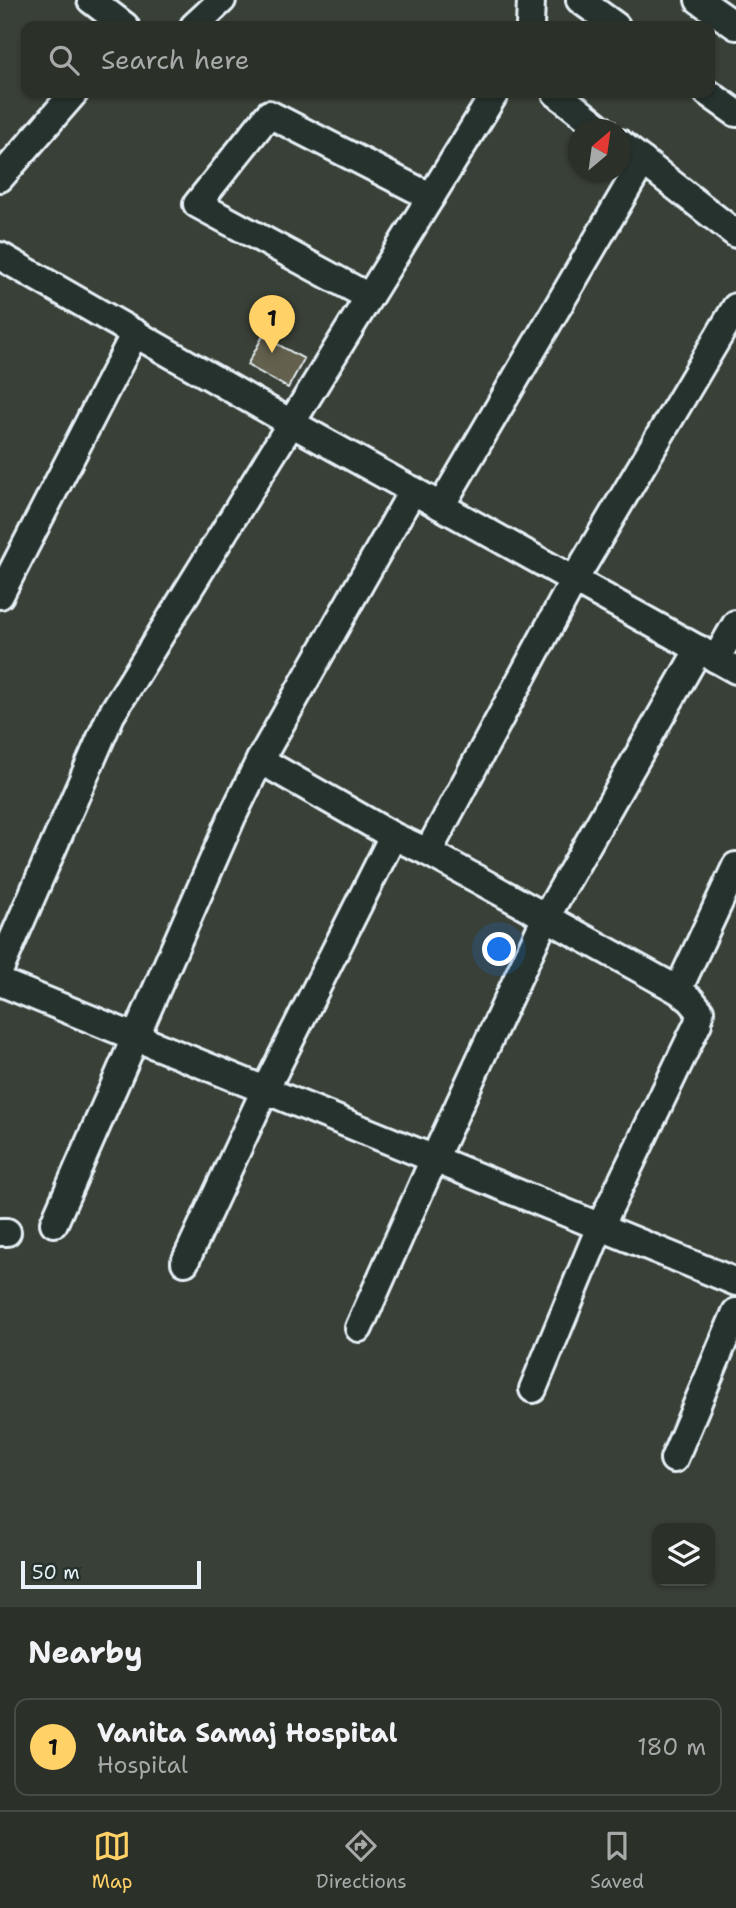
<!DOCTYPE html>
<html lang="en">
<head>
<meta charset="utf-8">
<style>
  body { margin:0; font-family:"Shantell Sans",sans-serif; background:#373c35; color:#f1f3f6 }
  .controls { position:absolute; right:21px; bottom:21px; display:grid; overflow:hidden; border-radius:14px; box-shadow:0 2px 5px #0004 }
  .controls button { width:63px; height:63px; display:grid; place-items:center; padding:0; border:0; border-bottom:2px solid #474b46; background:#2b3029; color:#f1f3f6; font:35px sans-serif }
  .compass { position:absolute; left:568px; top:119px; width:63px; height:63px; border-radius:50%; background:#2b3029; box-shadow:0 2px 5px #0004; rotate:29deg }
  .scale { position:absolute; left:21px; bottom:18px; width:180px; box-sizing:border-box; padding-left:7px; border:4px solid #e8f1f8; border-top:0; font-size:19px; line-height:24px; white-space:nowrap; color:#e8f1f8; -webkit-text-stroke:5px #26332d; paint-order:stroke }
  .you { position:absolute; left:500px; top:950px; width:24px; height:24px; margin:-18px; border:5px solid #fff; border-radius:50%; background:#1a73e8; box-shadow:0 0 0 10px #1a73e833 }
  .badge { display:grid; place-items:center; width:46px; height:46px; border-radius:50%; background:#ffd166; color:#111; font-size:23px; font-weight:700 }
  .pin { position:absolute; translate:-50% -58px; filter:drop-shadow(0 2px 4px #0008) }
  .pin::after { content:''; position:absolute; top:37px; width:24px; height:21px; background:inherit; clip-path:polygon(0 0,100% 0,50% 100%) }
  .list { margin:0; padding:0; list-style:none }
  h2 { display:flex; justify-content:space-between; align-items:center; height:91px; margin:0; padding:0 28px; font-size:30px }
  h2 small { font-size:23px; font-weight:400; color:#a6a9a8 }
  .list li { display:grid; grid-template-columns:46px 1fr auto; gap:21px; align-items:center; box-sizing:border-box; height:98px; margin:0 14px 14px; padding:0 14px; border:2px solid #474b46; border-radius:14px }
  .list b { display:block; font-size:26px; white-space:nowrap }
  .list p { margin:0; font-size:23px; white-space:nowrap; color:#a6a9a8 }
  .list em { font-size:23px; font-style:normal; color:#a6a9a8 }
  .icon { flex:none; width:38px; height:38px; fill:none; stroke:currentColor; stroke-width:2; stroke-linecap:round; stroke-linejoin:round }
  .map { position:relative; flex:none; width:736px; height:1607px; overflow:hidden }
  .search { position:absolute; background:#2b3029; box-shadow:0 2px 5px #0004; left:21px; right:21px; top:21px; height:77px; display:flex; align-items:center; gap:18px; box-sizing:border-box; padding:0 24px; border-radius:14px; color:#a6a9a8; font-size:26px }
  .sheet { height:203px; background:#2b3029 }
  nav { display:flex; justify-content:space-around; align-items:center; box-sizing:border-box; height:98px; border-top:2px solid #474b46; background:#2b3029; font-size:19px; color:#a6a9a8 }
  nav a { display:grid; justify-items:center; gap:4px }
  nav .on { color:#ffd166 }
  .map>svg:first-child { display:block }
  .building { fill:#64604d; stroke:#e8f1f8; stroke-width:2 }
  .lines { fill:none; stroke-linecap:round; stroke-linejoin:round }
  .minor-casing { stroke:#e8f1f8; stroke-width:32 }
  .minor { stroke:#26332d; stroke-width:26 }
</style>
</head>
<body>
<div class="map">
<svg width="736" height="1607" viewBox="0 0 736 1607">
  <rect width="100%" height="100%" fill="#394037"/>
  <filter id="ink" filterUnits="userSpaceOnUse"><feTurbulence type="fractalNoise" baseFrequency=".0143" numOctaves="2"/><feDisplacementMap in="SourceGraphic" scale="14" xChannelSelector="R" yChannelSelector="G"/><feConvolveMatrix kernelMatrix="1 2 1 2 8 2 1 2 1" color-interpolation-filters="sRGB"/></filter>
  <g filter="url(#ink)">
    <polygon class="building" points="263,336 304,359 288,388 247,365"/>
    <g class="lines">
      <g class="minor-casing">
        <g id="minor">
          <polyline points="91,0 125,26"/>
          <polyline points="580,0 616,26"/>
          <polyline points="699,0 736,26"/>
          <polyline points="194,26 222,0"/>
          <polyline points="530,26 531,0"/>
          <polyline points="556,93 603,130"/>
          <polyline points="708,93 736,113"/>
          <polyline points="620,143 736,234"/>
          <polyline points="0,178 74,93"/>
          <polyline points="0,256 291,423 736,670"/>
          <polyline points="369,297 197,204 269,114 431,197"/>
          <polyline points="441,506 643,161"/>
          <polyline points="0,595 135,333"/>
          <polyline points="716,659 736,624"/>
          <polyline points="260,760 393,836 428,852 678,990 691,1000 700,1011 698,1023 600,1227 533,1389"/>
          <polyline points="428,852 574,580 736,307"/>
          <polyline points="0,969 111,715 495,93"/>
          <polyline points="0,982 736,1282"/>
          <polyline points="678,990 736,866"/>
          <polyline points="54,1223 232,817 260,760 413,490"/>
          <polyline points="0,1232 7,1232"/>
          <polyline points="185,1262 265,1090 393,836"/>
          <polyline points="359,1328 434,1159 546,917 699,649"/>
          <polyline points="674,1459 736,1312"/>
        </g>
      </g>
      <use href="#minor" class="minor"/>
    </g>
  </g>
</svg>
<div class="controls">
<button><svg class="icon" aria-label="layers" viewBox="0 0 24 24"><path d="M12 4l9 5-9 5-9-5zM3 14l9 5 9-5"/></svg></button>
</div>
<svg class="compass" viewBox="-18 -18 36 36"><path d="M0-13l5 13h-10z" fill="#e53935"/><path d="M0 13l5-13h-10z" fill="#a6a9a8"/></svg>
<div class="scale">50 m</div>
<div class="you"></div>
<div class="pin badge" style="left:272px;top:353px">1</div>
<div class="search"><svg class="icon" aria-label="search" viewBox="0 0 24 24"><circle cx="10" cy="10" r="6"/><path d="M15 15l6 6"/></svg>Search here</div>
</div>
<section class="sheet">
<h2>Nearby<small></small></h2>
<ul class="list">
<li><span class="badge">1</span><div><b>Vanita Samaj Hospital</b><p>Hospital</p></div><em>180 m</em></li>
</ul>
</section>
<nav>
<a class="on"><svg class="icon" aria-label="map" viewBox="0 0 24 24"><path d="M3 6l6-2 6 2 6-2v14l-6 2-6-2-6 2zM9 4v14M15 6v14"/></svg>Map</a>
<a><svg class="icon" aria-label="directions" viewBox="0 0 24 24"><path d="M12 3l9 9-9 9-9-9zM9 14v-3h6M13 9l2 2-2 2"/></svg>Directions</a>
<a><svg class="icon" aria-label="saved" viewBox="0 0 24 24"><path d="M7 4h10v16l-5-4-5 4z"/></svg>Saved</a>
</nav>
</body>
</html>
